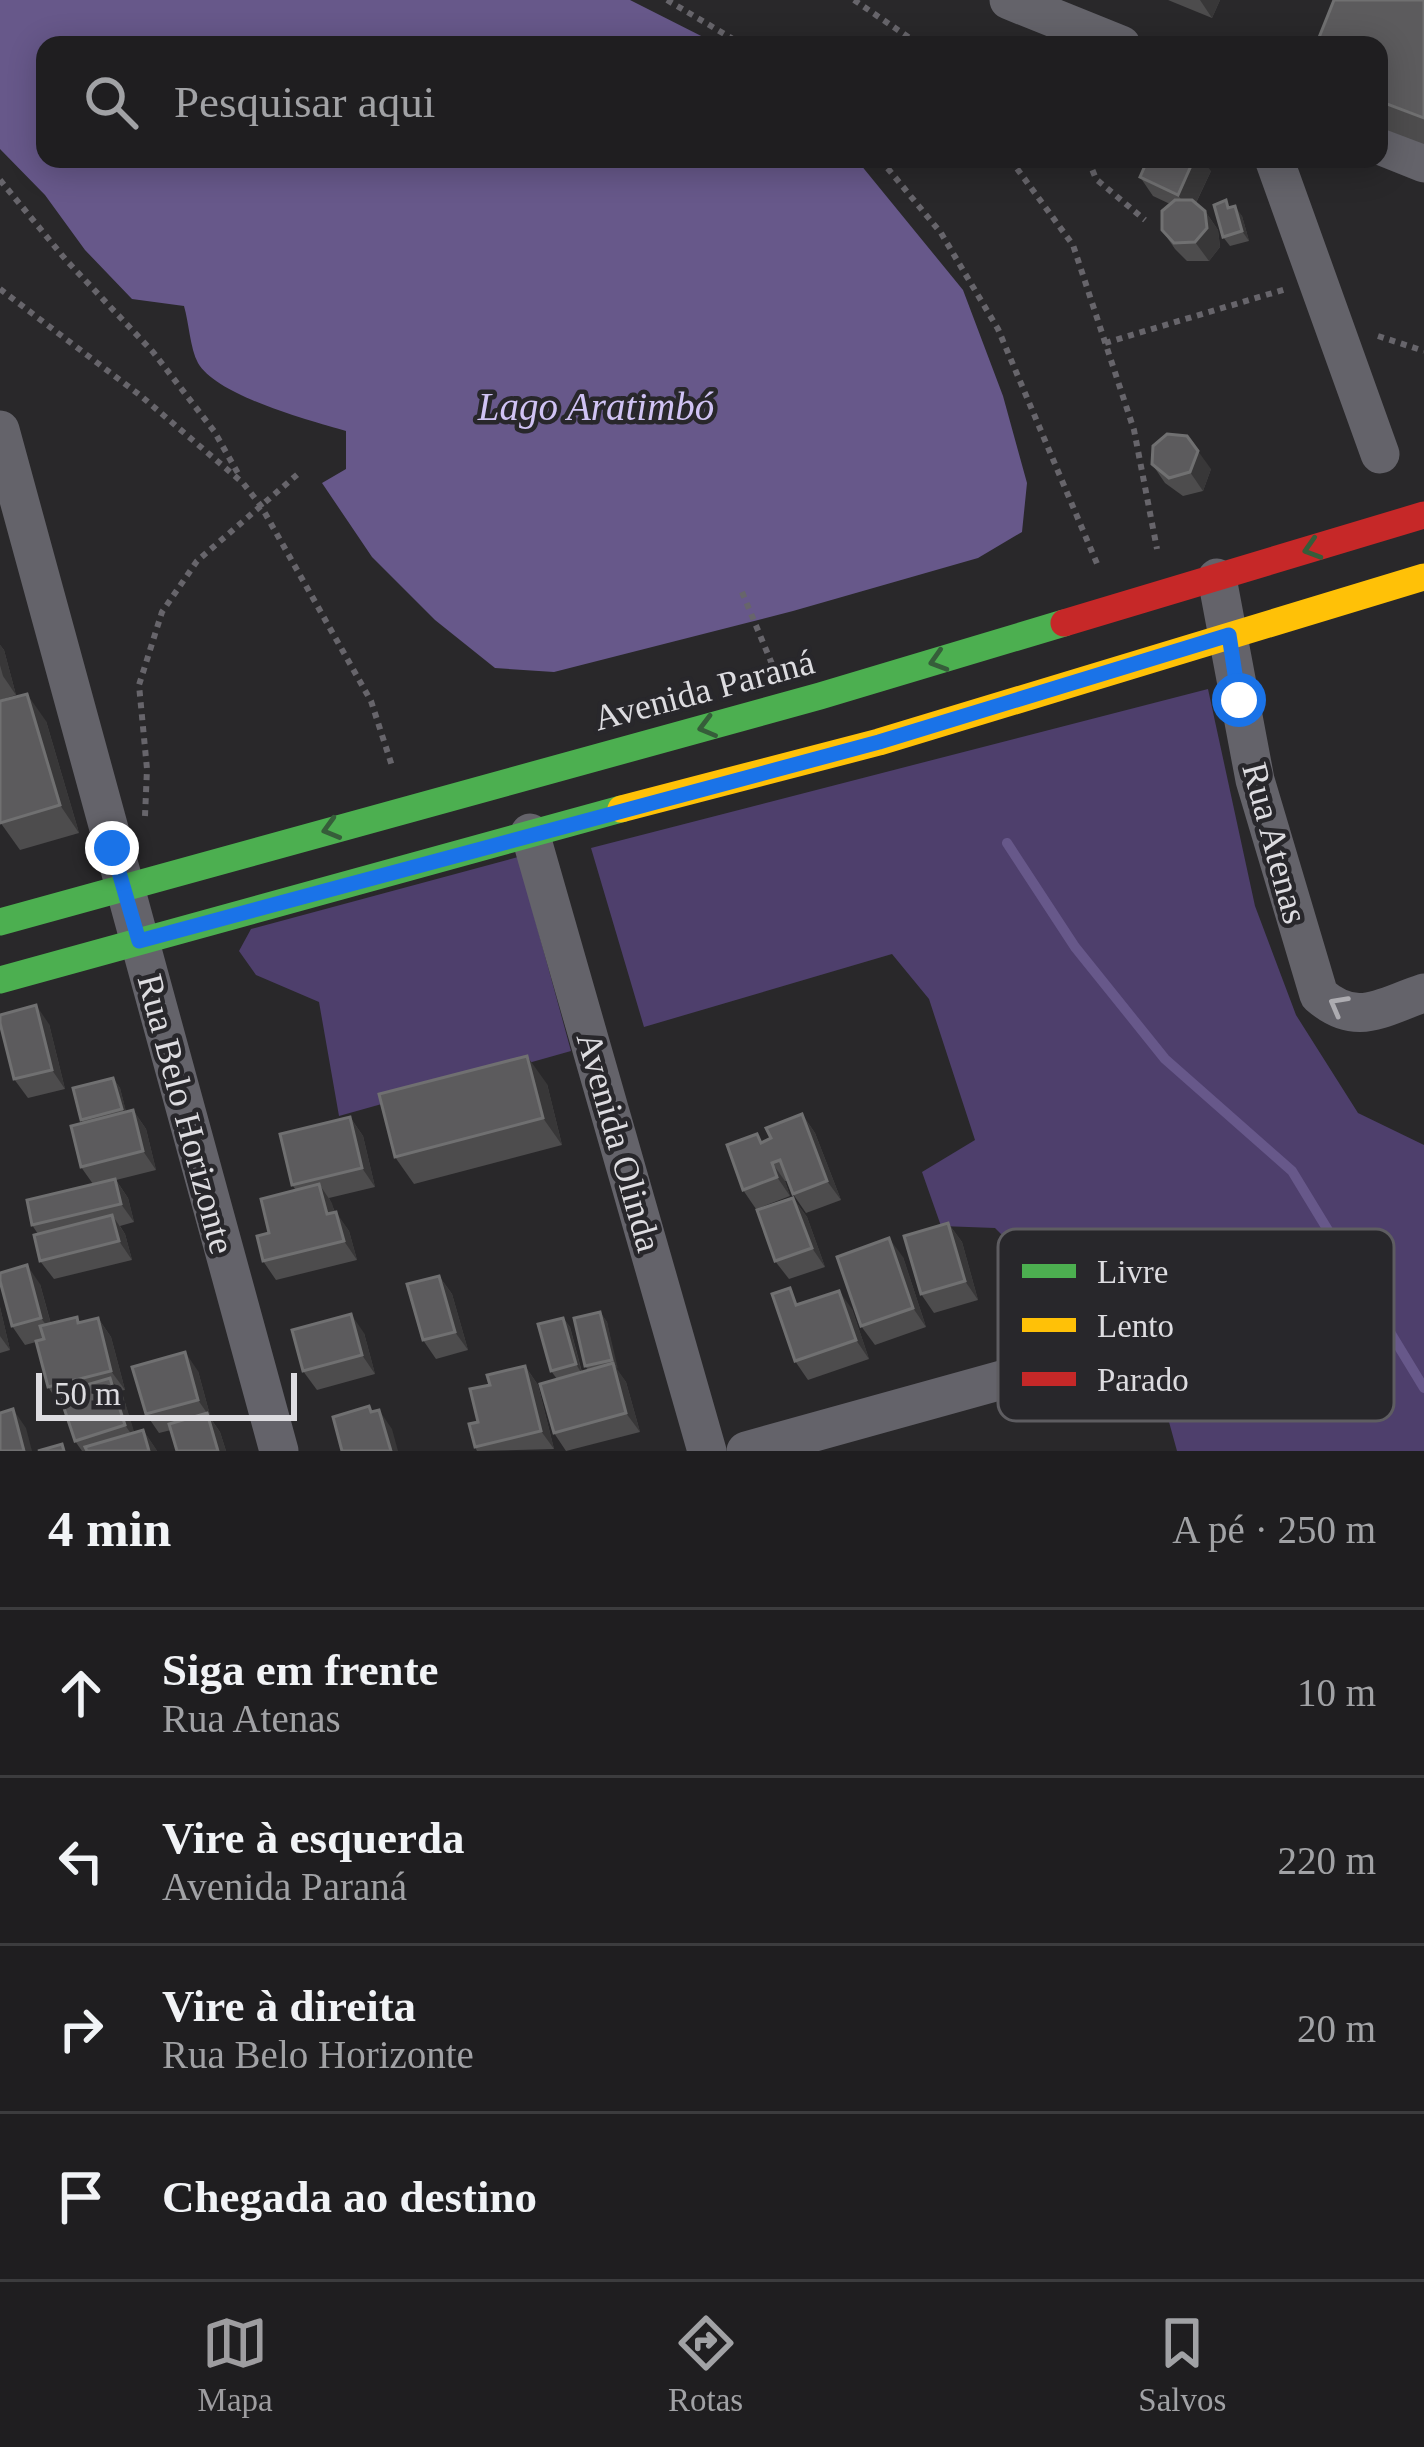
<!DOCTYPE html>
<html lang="pt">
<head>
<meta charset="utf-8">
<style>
  body { margin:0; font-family:Georgia,serif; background:#2c2b2d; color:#f1f3f6 }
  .scale { position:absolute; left:36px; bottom:30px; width:261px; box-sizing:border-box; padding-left:12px; border:6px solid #dddce0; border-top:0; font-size:33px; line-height:42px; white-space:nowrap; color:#dddce0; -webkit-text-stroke:9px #28272b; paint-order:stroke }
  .stop { position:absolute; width:36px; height:36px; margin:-27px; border:9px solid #1a73e8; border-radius:50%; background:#fff }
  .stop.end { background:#1a73e8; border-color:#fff; box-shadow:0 3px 12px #0008 }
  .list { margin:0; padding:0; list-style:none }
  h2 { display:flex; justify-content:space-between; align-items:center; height:156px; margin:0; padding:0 48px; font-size:51px }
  h2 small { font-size:39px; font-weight:400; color:#a1a2a5 }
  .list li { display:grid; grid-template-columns:78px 1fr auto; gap:36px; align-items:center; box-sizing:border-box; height:168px; padding:0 48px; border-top:3px solid #3c3c3e }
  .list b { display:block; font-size:45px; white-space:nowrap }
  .list p { margin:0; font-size:39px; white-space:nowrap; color:#a1a2a5 }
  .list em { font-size:39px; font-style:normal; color:#a1a2a5 }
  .icon { flex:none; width:66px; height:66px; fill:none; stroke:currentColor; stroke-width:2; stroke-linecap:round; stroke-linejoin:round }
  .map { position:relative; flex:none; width:1424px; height:1451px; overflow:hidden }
  .search { position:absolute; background:#1f1e20; box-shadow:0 6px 30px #0003; left:36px; right:36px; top:36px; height:132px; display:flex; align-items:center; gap:30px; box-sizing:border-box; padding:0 42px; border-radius:24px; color:#a1a2a5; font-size:45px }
  .sheet { height:828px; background:#1f1e20 }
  nav { display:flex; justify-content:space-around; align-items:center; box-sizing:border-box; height:168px; border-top:3px solid #3c3c3e; background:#1f1e20; font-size:33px; color:#a1a2a5 }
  nav a { display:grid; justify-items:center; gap:6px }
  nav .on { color:#9e9da0 }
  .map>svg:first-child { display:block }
  .forest { fill:#4e3f6c }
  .water { fill:#67588a }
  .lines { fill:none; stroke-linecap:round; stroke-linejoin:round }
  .stream { stroke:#67588a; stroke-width:10 }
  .path { stroke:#67656b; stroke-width:6; stroke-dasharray:6 6; stroke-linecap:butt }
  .street { stroke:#64636a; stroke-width:39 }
  .fast { stroke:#4caf50; stroke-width:27 }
  .slow { stroke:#ffc107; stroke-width:27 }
  .jam { stroke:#c62828; stroke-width:27 }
  .wall { fill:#4d4c4d }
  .shaded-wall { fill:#383738 }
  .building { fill:#5c5b5d; stroke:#707071; stroke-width:3 }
  .oneway { stroke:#365d3a }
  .oneway2 { stroke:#adacb1 }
  .route { stroke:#1a73e8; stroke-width:15 }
  .labels { text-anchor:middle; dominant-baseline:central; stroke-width:9; stroke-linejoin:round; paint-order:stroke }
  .street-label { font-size:36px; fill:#dddce0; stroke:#28272b }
  .water-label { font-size:39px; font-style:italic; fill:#d0c3f4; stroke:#28272b }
  .key { fill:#28272b; stroke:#5e5d61; stroke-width:3 }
  .key-label { font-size:33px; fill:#dddce0 }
</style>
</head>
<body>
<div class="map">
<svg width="1424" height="1451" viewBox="0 0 1424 1451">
  <rect width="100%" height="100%" fill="#29282a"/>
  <g class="forest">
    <polygon points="1208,689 1255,906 1296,1015 1358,1113 1424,1145 1424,1451 1177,1451 1155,1371 1078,1379 1039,1272 995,1228 941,1226 922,1172 975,1140 929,999 892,954 644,1027 591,848"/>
    <polygon points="518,857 571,1051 339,1116 319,1002 256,975 239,951 251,929"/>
  </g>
  <path class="water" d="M0 0H630L719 45H45V159H856L963 290 1003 396 1027 483 1022 532 978 558 793 611 554 672 495 668 435 620 372 557 322 483 346 469V431C311 421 217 396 198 363 190 348 189 323 184 306L132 299 85 250 45 195 0 149Z"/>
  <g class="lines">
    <polyline class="stream" points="1007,843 1075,947 1165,1059 1292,1171 1424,1388"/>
    <g class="path">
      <polyline points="667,0 743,45"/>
      <polyline points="854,0 920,45"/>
      <polyline points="880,159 941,233 998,329 1098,566"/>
      <polyline points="1010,159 1073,245 1134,430 1157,549"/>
      <polyline points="1088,159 1096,179 1145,220"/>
      <polyline points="0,180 66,260 153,352 214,431 239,475"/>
      <polyline points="0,289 141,396 243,483 261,506 371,701 392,766"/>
      <polyline points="1378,336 1424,351"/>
      <polyline points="1105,343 1286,289"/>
      <polyline points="742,592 772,664"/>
      <polyline points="145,816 147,769 139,685 162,612 197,561 299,473"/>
    </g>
    <g class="street">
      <polyline points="1009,0 1121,45"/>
      <polyline points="1379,145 1424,163"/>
      <polyline points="1274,159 1380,454"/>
      <polyline points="0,430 279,1451"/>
      <path d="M1217 578 1255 780 1319 995C1357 1028 1381 1007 1424 993"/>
      <polyline points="530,833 707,1451"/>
      <polyline points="746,1451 1038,1370"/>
    </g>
    <g class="fast">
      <polyline points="0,922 820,696 1064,623"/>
      <polyline points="0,980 621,809"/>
    </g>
    <polyline class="slow" points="621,809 879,742 1424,577"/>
    <polyline class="jam" points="1064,623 1424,515"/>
  </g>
  <g class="wall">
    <polygon points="1168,0 1220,0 1212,18"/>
    <polygon points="1424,0 1424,144 1379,127 1379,45"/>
    <polygon points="1211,171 1196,203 1205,211 1218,230 1220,247 1209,261 1187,261 1175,249 1162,230 1170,204 1153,196 1140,177"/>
    <polygon points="1231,207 1242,216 1249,241 1230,246 1223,237"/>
    <polygon points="1152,464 1211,469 1203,491 1183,496 1165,483"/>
    <polygon points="0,645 4,650 16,695 0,700"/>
    <polygon points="46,721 79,833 20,850 0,822"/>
    <polygon points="49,1024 65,1089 28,1098 14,1079"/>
    <polygon points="113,1078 120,1088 126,1112 133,1110 146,1129 156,1170 116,1180 128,1198 134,1222 120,1226 125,1234 132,1260 54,1279 40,1261 38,1234 32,1225 93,1184 81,1167 83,1123 81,1120"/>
    <polygon points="547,1084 562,1145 414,1184 395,1157"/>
    <polygon points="802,1114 815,1133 841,1200 806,1213 793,1194 788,1181 785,1181 790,1196 756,1209 743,1190 763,1142 771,1138"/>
    <polygon points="350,1117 363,1136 375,1187 329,1198 335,1212 349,1231 357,1260 276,1280 263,1261 269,1233 296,1190 292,1185"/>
    <polygon points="793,1198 807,1217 825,1267 789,1279 775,1261"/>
    <polygon points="948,1223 962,1242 978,1300 934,1313 921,1294"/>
    <polygon points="903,1257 926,1327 875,1345 861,1326"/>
    <polygon points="439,1276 452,1294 468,1350 436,1359 423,1340"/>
    <polygon points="40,1284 51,1324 77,1317 81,1323 98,1318 111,1337 125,1390 119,1391 123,1396 134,1433 143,1430 157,1451 82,1451 75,1441 63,1405 61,1406 48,1387 36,1342 25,1345 12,1326"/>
    <polygon points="801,1303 852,1309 869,1359 808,1380 795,1361"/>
    <polygon points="0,1307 10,1350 0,1353"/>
    <polygon points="600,1312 607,1322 617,1370 626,1382 640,1432 566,1451 554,1433 557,1379 551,1371 563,1318 570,1327 582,1372 588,1370 585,1366"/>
    <polygon points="364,1333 375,1374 317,1390 303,1371"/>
    <polygon points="525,1366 538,1385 554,1449 477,1451 475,1447 490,1385"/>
    <polygon points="198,1371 211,1419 220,1432 226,1451 177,1451 171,1430 159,1433 146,1414"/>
  </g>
  <g class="shaded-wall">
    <polygon points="1200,0 1220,0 1212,18"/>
    <polygon points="1194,159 1202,159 1211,171 1191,213 1178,195"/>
    <polygon points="1235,206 1242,216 1249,241 1242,231"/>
    <polygon points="1205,211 1218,230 1220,247 1209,261 1195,242"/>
    <polygon points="1198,451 1211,469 1203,491 1190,472"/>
    <polygon points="0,645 4,650 16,695 3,676 0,665"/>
    <polygon points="27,694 46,721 79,833 60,805"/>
    <polygon points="36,1005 49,1024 65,1089 52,1070"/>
    <polygon points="527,1056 547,1084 562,1145 543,1118"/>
    <polygon points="113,1078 120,1088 128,1119 122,1109"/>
    <polygon points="133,1110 146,1129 156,1170 143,1151"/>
    <polygon points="802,1114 815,1133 841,1200 827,1181"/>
    <polygon points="350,1117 363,1136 375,1187 362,1168"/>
    <polygon points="772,1163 785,1181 790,1196 777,1177"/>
    <polygon points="115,1179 128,1198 134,1222 121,1204"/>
    <polygon points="319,1184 332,1203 340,1233 327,1214"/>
    <polygon points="793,1198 807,1217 825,1267 812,1248"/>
    <polygon points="336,1212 349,1231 357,1260 344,1241"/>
    <polygon points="112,1215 125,1234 132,1260 119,1241"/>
    <polygon points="948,1223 962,1242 978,1300 965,1281"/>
    <polygon points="889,1238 903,1257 926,1327 913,1308"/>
    <polygon points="27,1265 40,1284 54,1336 41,1318"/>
    <polygon points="439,1276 452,1294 468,1350 455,1332"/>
    <polygon points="839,1291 852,1309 869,1359 856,1340"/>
    <polygon points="0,1307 10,1350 0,1336"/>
    <polygon points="600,1312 607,1322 618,1369 612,1360"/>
    <polygon points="351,1314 364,1333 375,1374 362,1355"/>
    <polygon points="98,1318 111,1337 125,1390 111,1371"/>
    <polygon points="563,1318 570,1327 582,1374 576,1364"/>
    <polygon points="185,1352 198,1371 211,1419 220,1432 226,1451 218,1451 207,1413 198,1400"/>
    <polygon points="613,1363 626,1382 640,1432 626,1413"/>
    <polygon points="525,1366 538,1385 554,1449 541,1431"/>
    <polygon points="110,1378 123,1396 138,1444 125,1425"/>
    <polygon points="13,1409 26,1428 32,1451 24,1451"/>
    <polygon points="379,1410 392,1429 398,1451 391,1451"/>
    <polygon points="143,1430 156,1449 157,1451 149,1451"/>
  </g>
  <g class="building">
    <polygon points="1334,0 1424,0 1424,118 1379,101 1379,45 1316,45"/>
    <polygon points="1148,159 1194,159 1178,195 1140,177"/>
    <polygon points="1175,200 1192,200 1205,211 1207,228 1195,242 1174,243 1162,230 1162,211"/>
    <polygon points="1226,200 1228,208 1235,206 1242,231 1223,237 1214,205"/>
    <polygon points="1167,434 1187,436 1198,451 1190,472 1169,478 1152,464 1153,446"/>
    <polygon points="27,694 60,805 0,823 0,701"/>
    <polygon points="36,1005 52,1070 14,1079 0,1023 0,1015"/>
    <polygon points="527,1056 543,1118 395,1157 379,1094"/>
    <polygon points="113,1078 122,1109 81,1120 73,1088"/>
    <polygon points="133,1110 143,1151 81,1167 71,1126"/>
    <polygon points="802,1114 827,1181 793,1194 780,1160 772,1163 777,1177 743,1190 727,1145 757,1134 761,1143 771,1138 766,1128"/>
    <polygon points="350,1117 362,1168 292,1185 280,1134"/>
    <polygon points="115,1179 121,1204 32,1225 27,1200"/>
    <polygon points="319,1184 327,1214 336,1212 344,1241 263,1261 257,1236 269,1233 261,1199"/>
    <polygon points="793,1198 812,1248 775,1261 757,1210"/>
    <polygon points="112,1215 119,1241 40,1261 34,1235"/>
    <polygon points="948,1223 965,1281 921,1294 904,1236"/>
    <polygon points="889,1238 913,1308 861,1326 837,1257"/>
    <polygon points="27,1265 41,1318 12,1326 0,1281 0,1273"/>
    <polygon points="439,1276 455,1332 423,1340 407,1284"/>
    <polygon points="790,1288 796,1305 839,1291 856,1340 795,1361 772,1294"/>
    <polygon points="600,1312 612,1360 585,1366 574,1318"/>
    <polygon points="351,1314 362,1355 303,1371 292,1330"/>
    <polygon points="77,1317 78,1323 98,1318 111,1371 48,1387 36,1341 44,1339 40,1326"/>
    <polygon points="563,1318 576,1364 551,1371 538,1324"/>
    <polygon points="185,1352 198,1400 146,1414 132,1367"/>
    <polygon points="613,1363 626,1413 554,1433 540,1384"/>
    <polygon points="525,1366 541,1431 475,1447 469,1424 478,1422 470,1389 490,1385 487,1375"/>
    <polygon points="110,1378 125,1425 75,1441 59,1393"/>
    <polygon points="369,1406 371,1412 379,1410 391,1451 342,1451 333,1417"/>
    <polygon points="13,1409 24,1451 0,1451 0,1413"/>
    <polygon points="207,1413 218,1451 177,1451 169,1424"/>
    <polygon points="143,1430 149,1451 87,1451 85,1447"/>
    <polygon points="62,1444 64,1451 38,1451"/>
  </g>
  <defs><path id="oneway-chevron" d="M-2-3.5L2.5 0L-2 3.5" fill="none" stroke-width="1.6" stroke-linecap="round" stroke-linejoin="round" transform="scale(3)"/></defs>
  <g class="oneway">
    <use href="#oneway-chevron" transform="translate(1312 549) rotate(163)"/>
    <use href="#oneway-chevron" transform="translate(938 661) rotate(163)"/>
    <use href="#oneway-chevron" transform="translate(707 727) rotate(165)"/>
    <use href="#oneway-chevron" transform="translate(331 829) rotate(164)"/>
  </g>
  <use class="oneway2" href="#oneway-chevron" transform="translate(1338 1005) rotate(-151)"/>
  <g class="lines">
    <polyline class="route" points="112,848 139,941 879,742 1229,635 1239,700"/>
  </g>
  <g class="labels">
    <g class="street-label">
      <text transform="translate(704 690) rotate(-15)">Avenida Paraná</text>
      <text transform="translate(1275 843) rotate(75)">Rua Atenas</text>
      <text transform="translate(186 1114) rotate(75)">Rua Belo Horizonte</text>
      <text transform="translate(619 1142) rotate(74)">Avenida Olinda</text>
    </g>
    <g class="water-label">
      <text x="596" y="406">Lago Aratimbó</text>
    </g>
  </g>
  <rect x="998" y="1229" width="396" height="192" rx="18" class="key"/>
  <rect x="1022" y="1264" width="54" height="14" fill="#4caf50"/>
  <rect x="1022" y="1318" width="54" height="14" fill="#ffc107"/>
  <rect x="1022" y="1372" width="54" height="14" fill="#c62828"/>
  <g class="key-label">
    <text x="1097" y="1283">Livre</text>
    <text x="1097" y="1337">Lento</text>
    <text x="1097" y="1391">Parado</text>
  </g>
</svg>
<div class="scale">50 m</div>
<div class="stop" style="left:1239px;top:700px"></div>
<div class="stop end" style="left:112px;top:848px"></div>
<div class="search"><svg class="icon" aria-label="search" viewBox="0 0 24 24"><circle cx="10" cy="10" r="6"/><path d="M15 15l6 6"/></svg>Pesquisar aqui</div>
</div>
<section class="sheet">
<h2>4 min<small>A pé · 250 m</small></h2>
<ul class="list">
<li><svg class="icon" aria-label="ahead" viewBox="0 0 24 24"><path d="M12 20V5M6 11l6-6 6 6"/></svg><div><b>Siga em frente</b><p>Rua Atenas</p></div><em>10 m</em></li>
<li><svg class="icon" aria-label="left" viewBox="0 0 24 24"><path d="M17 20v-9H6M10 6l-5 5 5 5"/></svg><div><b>Vire à esquerda</b><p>Avenida Paraná</p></div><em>220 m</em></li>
<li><svg class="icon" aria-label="right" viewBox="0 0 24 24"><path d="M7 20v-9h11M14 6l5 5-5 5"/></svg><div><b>Vire à direita</b><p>Rua Belo Horizonte</p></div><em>20 m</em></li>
<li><svg class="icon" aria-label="arrive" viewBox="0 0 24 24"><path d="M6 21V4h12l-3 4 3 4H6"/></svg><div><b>Chegada ao destino</b></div></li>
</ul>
</section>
<nav>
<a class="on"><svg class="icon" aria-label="map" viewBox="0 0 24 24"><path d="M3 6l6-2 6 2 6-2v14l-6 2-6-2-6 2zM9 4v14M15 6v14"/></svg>Mapa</a>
<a><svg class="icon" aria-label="directions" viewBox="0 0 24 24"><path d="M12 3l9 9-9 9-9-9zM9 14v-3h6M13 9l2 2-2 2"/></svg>Rotas</a>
<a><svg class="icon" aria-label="saved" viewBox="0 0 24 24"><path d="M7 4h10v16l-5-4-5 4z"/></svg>Salvos</a>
</nav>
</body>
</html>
